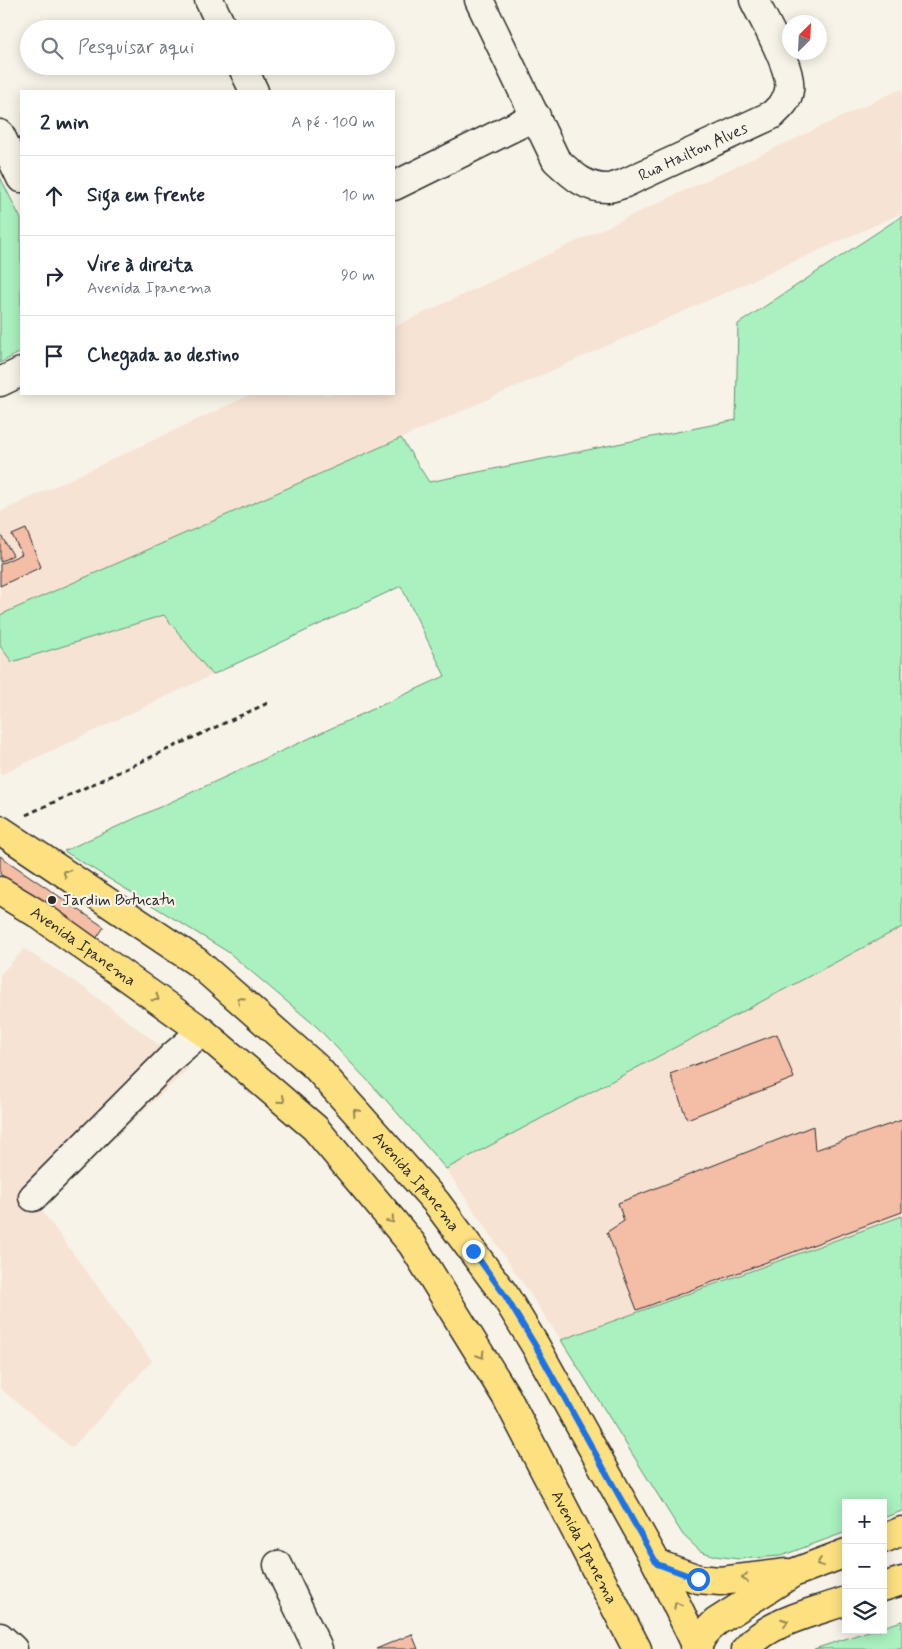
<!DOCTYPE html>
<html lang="pt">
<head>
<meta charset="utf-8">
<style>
  body { margin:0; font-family:Mynerve,sans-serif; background:#f2f2f3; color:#1f2937 }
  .controls { position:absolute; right:15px; bottom:15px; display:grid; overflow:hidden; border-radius:0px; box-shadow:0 2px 12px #0003 }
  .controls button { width:45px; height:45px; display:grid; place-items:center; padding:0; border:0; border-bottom:1px solid #e0e1e3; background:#fff; color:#1f2937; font:25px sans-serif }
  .compass { position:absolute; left:782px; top:15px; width:45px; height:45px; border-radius:50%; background:#fff; box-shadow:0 2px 12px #0003; rotate:24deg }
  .stop { position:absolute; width:15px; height:15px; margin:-11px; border:4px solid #1a73e8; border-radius:50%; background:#fff }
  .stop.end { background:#1a73e8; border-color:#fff; box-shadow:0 1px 5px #0008 }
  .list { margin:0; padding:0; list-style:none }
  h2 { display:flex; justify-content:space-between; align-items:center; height:65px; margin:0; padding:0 20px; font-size:21px }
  h2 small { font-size:16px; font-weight:400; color:#747a83 }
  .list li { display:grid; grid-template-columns:32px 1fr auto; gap:15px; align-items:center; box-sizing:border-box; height:80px; padding:0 20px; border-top:1px solid #e0e1e3 }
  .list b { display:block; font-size:19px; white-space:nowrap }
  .list p { margin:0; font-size:16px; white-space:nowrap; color:#747a83 }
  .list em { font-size:16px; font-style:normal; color:#747a83 }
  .icon { flex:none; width:28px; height:28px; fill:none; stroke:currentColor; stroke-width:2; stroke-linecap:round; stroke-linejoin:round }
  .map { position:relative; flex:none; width:902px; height:1649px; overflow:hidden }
  .search { position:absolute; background:#fff; box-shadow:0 2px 12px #0003; left:20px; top:20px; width:375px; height:55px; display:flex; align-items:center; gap:12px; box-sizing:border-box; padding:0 18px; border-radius:28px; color:#747a83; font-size:19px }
  .panel { position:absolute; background:#fff; box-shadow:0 2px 12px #0003; left:20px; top:90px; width:375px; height:305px; border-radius:0px }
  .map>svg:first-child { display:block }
  .built { fill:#f6e3d4 }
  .green { fill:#a9f1be; stroke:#6a8e74 }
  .building { fill:#f3bda6; stroke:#2b2b2b }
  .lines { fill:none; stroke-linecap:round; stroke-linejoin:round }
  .minor-casing { stroke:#2b2b2b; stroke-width:31 }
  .major-casing { stroke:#2b2b2b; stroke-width:31 }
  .path { stroke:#2b2b2b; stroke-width:3; stroke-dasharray:5 4; stroke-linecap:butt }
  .minor { stroke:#f7f3e8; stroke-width:28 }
  .major { stroke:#fde080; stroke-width:28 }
  .oneway { stroke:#948656 }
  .route { stroke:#1a73e8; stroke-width:6 }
  .poi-dot { fill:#2b2b2b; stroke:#f7f3e8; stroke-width:2 }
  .labels { text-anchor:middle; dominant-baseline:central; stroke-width:4.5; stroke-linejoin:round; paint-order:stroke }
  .street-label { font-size:16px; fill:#2b2b2b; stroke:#f7f3e8 }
  .poi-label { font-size:16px; fill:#2b2b2b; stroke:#f7f3e8; text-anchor:start }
</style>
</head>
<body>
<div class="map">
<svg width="902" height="1649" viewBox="0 0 902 1649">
  <rect width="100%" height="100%" fill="#f7f3e8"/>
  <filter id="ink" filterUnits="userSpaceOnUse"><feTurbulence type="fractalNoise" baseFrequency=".02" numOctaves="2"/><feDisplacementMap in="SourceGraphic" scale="10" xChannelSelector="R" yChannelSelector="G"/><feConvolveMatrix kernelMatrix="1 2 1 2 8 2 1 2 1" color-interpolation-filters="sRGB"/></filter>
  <g filter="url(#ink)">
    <g class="built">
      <polygon points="901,89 902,91 902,213 0,619 0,512 252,394 394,394 394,327"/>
      <polygon points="164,615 212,675 0,775 0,646 13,662"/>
      <polygon points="902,927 902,1216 561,1340 446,1169"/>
      <polygon points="24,949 86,989 189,1068 40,1208 152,1361 72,1448 0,1388 0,975"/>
    </g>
    <g class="green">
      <polygon points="0,177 21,219 21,352 0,363"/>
      <polygon points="902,216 902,927 446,1169 386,1100 317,1027 228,952 64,851 445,676 401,586 212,675 164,615 12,662 0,646 0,615 401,438 429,482 736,420 738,324"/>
      <polygon points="902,1216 902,1511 883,1518 883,1503 846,1503 846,1532 781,1556 739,1559 715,1556 700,1551 683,1535 561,1340"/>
      <polygon points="902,1621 902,1649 814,1649 872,1630 883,1630 883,1627"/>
    </g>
    <g class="building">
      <polygon points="26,529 41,567 0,586 0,564 22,554 12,535"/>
      <polygon points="0,534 13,555 0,562"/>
      <polygon points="0,856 104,927 96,939 0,874"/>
      <polygon points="777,1034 794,1078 687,1119 670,1074"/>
      <polygon points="902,1120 902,1212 637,1310 607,1232 624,1221 618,1203 813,1126 815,1150"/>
      <polygon points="412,1634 418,1649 376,1649"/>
    </g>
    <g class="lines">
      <g class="minor-casing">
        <g id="minor">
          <polyline points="209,0 223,29"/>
          <path id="s1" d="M479 0 556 160C571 174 586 189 608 188 613 188 618 185 623 184L772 115C779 108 788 101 789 90 793 69 764 21 754 0"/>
          <polyline points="242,66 254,91"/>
          <polyline points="0,134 21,178"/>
          <polyline points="394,186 536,116"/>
          <polyline points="0,382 21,372"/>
          <polyline points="33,1197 173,1056 202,1031"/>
          <polyline points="278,1565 318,1649"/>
          <polyline points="0,1637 13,1649"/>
        </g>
      </g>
      <g class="major-casing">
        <g id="major">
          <path id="s2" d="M0 830 197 962 316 1067 436 1202 504 1294 535 1345 657 1564 698 1649"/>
          <path id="s3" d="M0 891 38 914 202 1031 315 1128 412 1244 506 1396 637 1649"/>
          <polyline points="883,1539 902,1531"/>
          <polyline points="657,1564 698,1579 720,1581 787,1573"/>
          <polyline points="883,1587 902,1581"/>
          <polyline points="695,1649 704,1634 716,1622 793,1573 846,1553"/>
          <path d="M746 1649C769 1621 812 1613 846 1601"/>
        </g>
      </g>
      <polyline class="path" points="26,815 270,702"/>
      <use href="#minor" class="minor"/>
      <use href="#major" class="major"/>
    </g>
    <defs><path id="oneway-chevron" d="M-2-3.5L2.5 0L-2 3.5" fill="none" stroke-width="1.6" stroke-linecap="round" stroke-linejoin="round" transform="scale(1.25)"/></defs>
    <g class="oneway">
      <use href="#oneway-chevron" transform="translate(66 873) rotate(-146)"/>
      <use href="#oneway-chevron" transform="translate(156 998) rotate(35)"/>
      <use href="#oneway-chevron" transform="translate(240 1000) rotate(-138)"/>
      <use href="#oneway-chevron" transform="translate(282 1100) rotate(41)"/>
      <use href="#oneway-chevron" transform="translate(356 1112) rotate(-132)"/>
      <use href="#oneway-chevron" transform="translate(391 1220) rotate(50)"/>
      <use href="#oneway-chevron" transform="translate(481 1355) rotate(58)"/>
      <use href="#oneway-chevron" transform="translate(820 1563) rotate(159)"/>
      <use href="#oneway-chevron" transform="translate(745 1578) rotate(174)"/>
      <use href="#oneway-chevron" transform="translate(677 1605) rotate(-116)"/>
      <use href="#oneway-chevron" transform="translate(785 1622) rotate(-20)"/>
    </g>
  </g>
  <g class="lines" filter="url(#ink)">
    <polyline class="route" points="473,1251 504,1294 535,1345 657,1564 698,1579"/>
  </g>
  <circle class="poi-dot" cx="52" cy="900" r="5"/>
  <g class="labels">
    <g class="street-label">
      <text stroke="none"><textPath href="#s1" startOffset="331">Rua Hailton Alves</textPath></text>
      <text stroke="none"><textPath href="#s3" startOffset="100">Avenida Ipanema</textPath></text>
      <text stroke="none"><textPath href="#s2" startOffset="548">Avenida Ipanema</textPath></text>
      <text stroke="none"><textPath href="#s3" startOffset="895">Avenida Ipanema</textPath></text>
    </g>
    <g class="poi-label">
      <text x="62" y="900">Jardim Botucatu</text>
    </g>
  </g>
</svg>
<div class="controls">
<button>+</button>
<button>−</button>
<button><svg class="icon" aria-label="layers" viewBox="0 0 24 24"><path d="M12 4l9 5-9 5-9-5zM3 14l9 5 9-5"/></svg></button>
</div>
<svg class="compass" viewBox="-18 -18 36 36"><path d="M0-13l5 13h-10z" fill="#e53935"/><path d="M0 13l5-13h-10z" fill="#747a83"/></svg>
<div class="stop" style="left:698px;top:1579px"></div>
<div class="stop end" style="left:473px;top:1251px"></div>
<div class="search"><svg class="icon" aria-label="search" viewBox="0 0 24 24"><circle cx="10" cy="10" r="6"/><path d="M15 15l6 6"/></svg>Pesquisar aqui</div>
<section class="panel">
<h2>2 min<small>A pé · 100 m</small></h2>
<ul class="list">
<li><svg class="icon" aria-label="ahead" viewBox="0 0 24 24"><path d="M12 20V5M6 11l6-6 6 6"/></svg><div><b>Siga em frente</b></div><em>10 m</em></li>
<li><svg class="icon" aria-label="right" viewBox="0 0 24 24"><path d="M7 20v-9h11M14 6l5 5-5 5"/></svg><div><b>Vire à direita</b><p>Avenida Ipanema</p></div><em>90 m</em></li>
<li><svg class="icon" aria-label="arrive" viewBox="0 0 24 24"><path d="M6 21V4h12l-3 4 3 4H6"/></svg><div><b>Chegada ao destino</b></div></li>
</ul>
</section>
</div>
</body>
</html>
